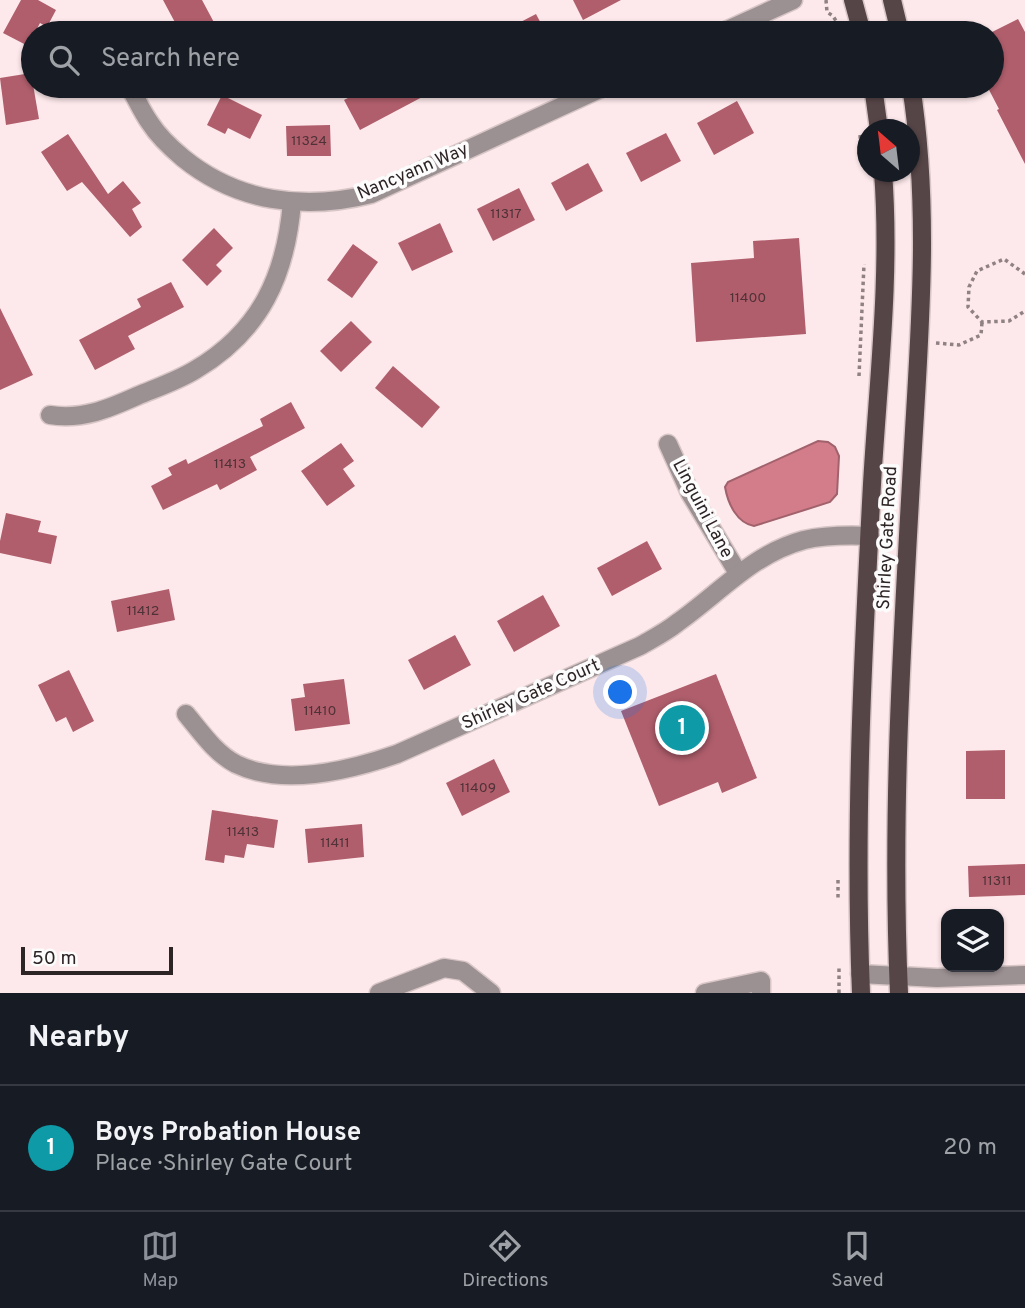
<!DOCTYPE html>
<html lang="en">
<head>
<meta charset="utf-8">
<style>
  body { margin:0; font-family:Overpass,sans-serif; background:#20242c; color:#f1f3f6 }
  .controls { position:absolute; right:21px; bottom:21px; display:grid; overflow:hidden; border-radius:14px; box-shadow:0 2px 5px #0004 }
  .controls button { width:63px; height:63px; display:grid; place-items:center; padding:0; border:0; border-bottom:2px solid #363941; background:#171b24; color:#f1f3f6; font:35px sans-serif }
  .compass { position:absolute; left:857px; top:119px; width:63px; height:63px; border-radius:50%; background:#171b24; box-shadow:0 2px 5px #0004; rotate:332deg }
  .scale { position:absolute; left:21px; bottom:18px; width:152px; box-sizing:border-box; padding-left:7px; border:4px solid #2d2425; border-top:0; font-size:19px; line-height:24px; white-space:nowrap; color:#2d2425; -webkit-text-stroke:5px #fcfcfc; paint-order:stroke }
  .you { position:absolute; left:621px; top:693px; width:24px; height:24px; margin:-18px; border:5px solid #fff; border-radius:50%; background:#1a73e8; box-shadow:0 0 0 10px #1a73e833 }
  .badge { display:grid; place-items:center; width:46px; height:46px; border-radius:50%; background:#8c9099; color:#fff; font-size:23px; font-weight:700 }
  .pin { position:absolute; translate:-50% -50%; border:4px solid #fff; box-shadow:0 2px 7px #0006 }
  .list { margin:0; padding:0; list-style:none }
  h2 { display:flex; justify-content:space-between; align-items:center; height:91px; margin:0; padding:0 28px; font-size:30px }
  h2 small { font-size:23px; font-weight:400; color:#9ea1a6 }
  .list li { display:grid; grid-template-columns:46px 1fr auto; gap:21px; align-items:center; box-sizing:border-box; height:126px; padding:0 28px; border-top:2px solid #363941 }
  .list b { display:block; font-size:26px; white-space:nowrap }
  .list p { margin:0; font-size:23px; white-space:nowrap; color:#9ea1a6 }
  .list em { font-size:23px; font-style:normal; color:#9ea1a6 }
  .icon { flex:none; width:38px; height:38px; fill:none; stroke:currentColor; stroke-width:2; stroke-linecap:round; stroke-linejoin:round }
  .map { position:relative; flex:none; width:1025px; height:993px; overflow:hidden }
  .search { position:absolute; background:#171b24; box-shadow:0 2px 5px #0004; left:21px; right:21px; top:21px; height:77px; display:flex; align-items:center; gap:18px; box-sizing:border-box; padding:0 24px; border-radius:38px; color:#9ea1a6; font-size:26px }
  .sheet { height:217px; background:#171b24 }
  nav { display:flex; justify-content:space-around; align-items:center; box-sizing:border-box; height:98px; border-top:2px solid #363941; background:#171b24; font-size:19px; color:#9ea1a6 }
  nav a { display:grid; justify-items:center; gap:4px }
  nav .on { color:#8c9099 }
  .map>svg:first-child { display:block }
  .water { fill:#d37c8a; stroke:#a1626c; stroke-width:2 }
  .building { fill:#b05e6c }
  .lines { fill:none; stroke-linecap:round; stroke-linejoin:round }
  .minor-casing { stroke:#d8c6c7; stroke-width:21 }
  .major-casing { stroke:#d8c6c7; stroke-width:21 }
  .path { stroke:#908284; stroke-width:3.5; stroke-dasharray:3.5 3.5; stroke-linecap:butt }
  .minor { stroke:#9b9092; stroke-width:18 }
  .major { stroke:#564547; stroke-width:18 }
  .labels { text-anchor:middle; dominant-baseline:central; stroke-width:7; stroke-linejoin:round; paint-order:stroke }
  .number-label { font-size:14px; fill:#4e3237 }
  .street-label { font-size:18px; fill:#2d2425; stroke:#fcfcfc }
</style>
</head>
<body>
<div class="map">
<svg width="1025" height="993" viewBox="0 0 1025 993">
  <rect width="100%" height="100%" fill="#fde9eb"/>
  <path class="water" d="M818 441 828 442 835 447 839 456 837 494 830 502 754 526C737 523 728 504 725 487L728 482Z"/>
  <g class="building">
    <polygon points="21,0 38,0 56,10 47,27 40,23 28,46 3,33"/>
    <polygon points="163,0 202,0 217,28 206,33 188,33 184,25 178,28"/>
    <polygon points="573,0 621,0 583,20"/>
    <polygon points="536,14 546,33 499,33"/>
    <polygon points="1018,19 1025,32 1025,164 997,110 999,109 987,86 992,86 992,32"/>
    <polygon points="31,73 39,119 6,125 0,78"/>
    <polygon points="371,86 443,86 360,130 344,100"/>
    <polygon points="222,95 262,115 250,139 228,128 225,134 207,125"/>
    <polygon points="737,101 754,133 714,155 697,123"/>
    <polygon points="330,125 331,156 287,156 286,126"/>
    <polygon points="666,133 681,161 641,182 626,153"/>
    <polygon points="68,134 108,194 123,181 141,203 132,209 142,227 130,237 82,182 67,191 41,152"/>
    <polygon points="588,163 603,191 566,211 551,183"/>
    <polygon points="519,188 535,220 493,241 477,209"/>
    <polygon points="440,223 453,252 412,271 398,243"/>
    <polygon points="214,228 233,248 216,265 222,271 207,286 182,260"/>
    <polygon points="799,238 806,334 696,342 691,263 754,258 753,241"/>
    <polygon points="353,244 378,262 352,298 327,280"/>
    <polygon points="171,282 184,307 128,336 135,349 95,370 79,340 141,307 137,299"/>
    <polygon points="0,308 33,375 0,390"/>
    <polygon points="351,321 372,342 341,372 320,351"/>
    <polygon points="393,366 440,407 422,428 375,388"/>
    <polygon points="291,402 305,428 250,457 257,470 220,490 217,484 163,510 151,486 172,475 168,468 186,459 188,464 263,426 260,419"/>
    <polygon points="341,443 354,461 343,469 355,486 327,506 301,471"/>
    <polygon points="6,513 41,521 38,532 57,536 51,564 0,553 0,541"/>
    <polygon points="647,541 662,569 612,596 597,568"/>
    <polygon points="169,589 175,620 117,632 111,601"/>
    <polygon points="543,595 560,626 514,652 497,621"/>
    <polygon points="455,635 471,665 424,690 408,660"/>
    <polygon points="69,670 94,721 73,732 66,717 56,722 38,685"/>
    <polygon points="716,674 757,778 722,793 718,782 659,806 621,711"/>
    <polygon points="344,679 350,724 295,731 291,699 305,697 303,684"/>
    <polygon points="1005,750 1005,799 966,799 966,751"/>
    <polygon points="494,759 510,792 462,816 446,783"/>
    <polygon points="212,810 278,820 274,848 247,844 244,858 225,855 224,863 205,860"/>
    <polygon points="362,824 364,857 308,863 305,829"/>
    <polygon points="1025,864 1025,895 969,897 968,866"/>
  </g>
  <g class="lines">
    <g class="minor-casing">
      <g id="minor">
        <polyline points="721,33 793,0"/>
        <path d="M129 86C136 98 142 112 150 123 159 137 171 148 183 158 237 202 304 211 371 194L606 86"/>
        <path d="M50 415C82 420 108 409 137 396 156 388 177 381 195 370 261 331 286 275 292 202"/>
        <polyline points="668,444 690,493 738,573"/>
        <path d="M186 714C201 732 215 753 236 764 283 787 351 770 397 754L640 646C652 639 666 632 677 623 720 593 752 554 804 540 826 535 847 535 870 536"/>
        <polyline points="860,974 937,978 1025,975"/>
        <polyline points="379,993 444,968 463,971 491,993"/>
        <polyline points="705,993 761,981 761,993"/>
      </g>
    </g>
    <g class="major-casing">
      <g id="major">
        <polyline points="853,0 862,33"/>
        <polyline points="892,0 900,33"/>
        <polyline points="873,86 879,130"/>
        <path d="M861 993C854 824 863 653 872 484 878 381 891 275 883 172"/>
        <path d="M899 993C891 817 902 641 912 465 919 338 931 212 911 86"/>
      </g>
    </g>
    <g class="path">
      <polyline points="826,0 827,12 833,16 838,24"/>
      <polyline points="860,135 863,169"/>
      <polyline points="1025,274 1004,259 977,271 969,287 968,307 982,322 1009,321 1025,311"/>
      <polyline points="936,343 959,345 981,335 982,322"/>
      <polyline points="859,376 864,264"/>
      <polyline points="838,880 838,900"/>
      <polyline points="839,993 839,967"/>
    </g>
    <use href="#minor" class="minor"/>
    <use href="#major" class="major"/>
  </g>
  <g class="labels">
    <g class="number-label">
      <text x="309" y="141">11324</text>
      <text x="506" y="214">11317</text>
      <text x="748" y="298">11400</text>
      <text x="230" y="464">11413</text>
      <text x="143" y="611">11412</text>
      <text x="320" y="711">11410</text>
      <text x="478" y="788">11409</text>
      <text x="243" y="832">11413</text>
      <text x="335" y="843">11411</text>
      <text x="997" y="881">11311</text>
    </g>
    <g class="street-label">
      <text transform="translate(413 172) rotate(-23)">Nancyann Way</text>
      <text transform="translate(702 509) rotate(62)">Linguini Lane</text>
      <text transform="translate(888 538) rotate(-87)">Shirley Gate Road</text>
      <text transform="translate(531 695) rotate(-24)">Shirley Gate Court</text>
    </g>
  </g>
</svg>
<div class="controls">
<button><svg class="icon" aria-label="layers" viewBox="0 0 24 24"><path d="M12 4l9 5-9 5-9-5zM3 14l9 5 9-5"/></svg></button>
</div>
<svg class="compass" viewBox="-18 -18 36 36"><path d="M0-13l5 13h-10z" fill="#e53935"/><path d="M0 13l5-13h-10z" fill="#9ea1a6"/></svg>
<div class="scale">50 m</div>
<div class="you"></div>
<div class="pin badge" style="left:682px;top:728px;background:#0f9aa8">1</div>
<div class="search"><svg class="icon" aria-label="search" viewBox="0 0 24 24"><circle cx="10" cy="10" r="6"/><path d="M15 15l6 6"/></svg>Search here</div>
</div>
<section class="sheet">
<h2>Nearby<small></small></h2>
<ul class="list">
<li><span class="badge" style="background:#0f9aa8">1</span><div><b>Boys Probation House</b><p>Place · Shirley Gate Court</p></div><em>20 m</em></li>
</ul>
</section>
<nav>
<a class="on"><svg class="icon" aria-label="map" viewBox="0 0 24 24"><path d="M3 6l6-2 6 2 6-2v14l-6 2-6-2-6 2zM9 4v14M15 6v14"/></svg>Map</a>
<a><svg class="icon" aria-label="directions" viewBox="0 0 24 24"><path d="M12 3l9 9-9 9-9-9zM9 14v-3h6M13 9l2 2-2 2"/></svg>Directions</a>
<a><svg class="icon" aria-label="saved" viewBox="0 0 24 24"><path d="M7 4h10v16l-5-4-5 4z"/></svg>Saved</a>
</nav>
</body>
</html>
